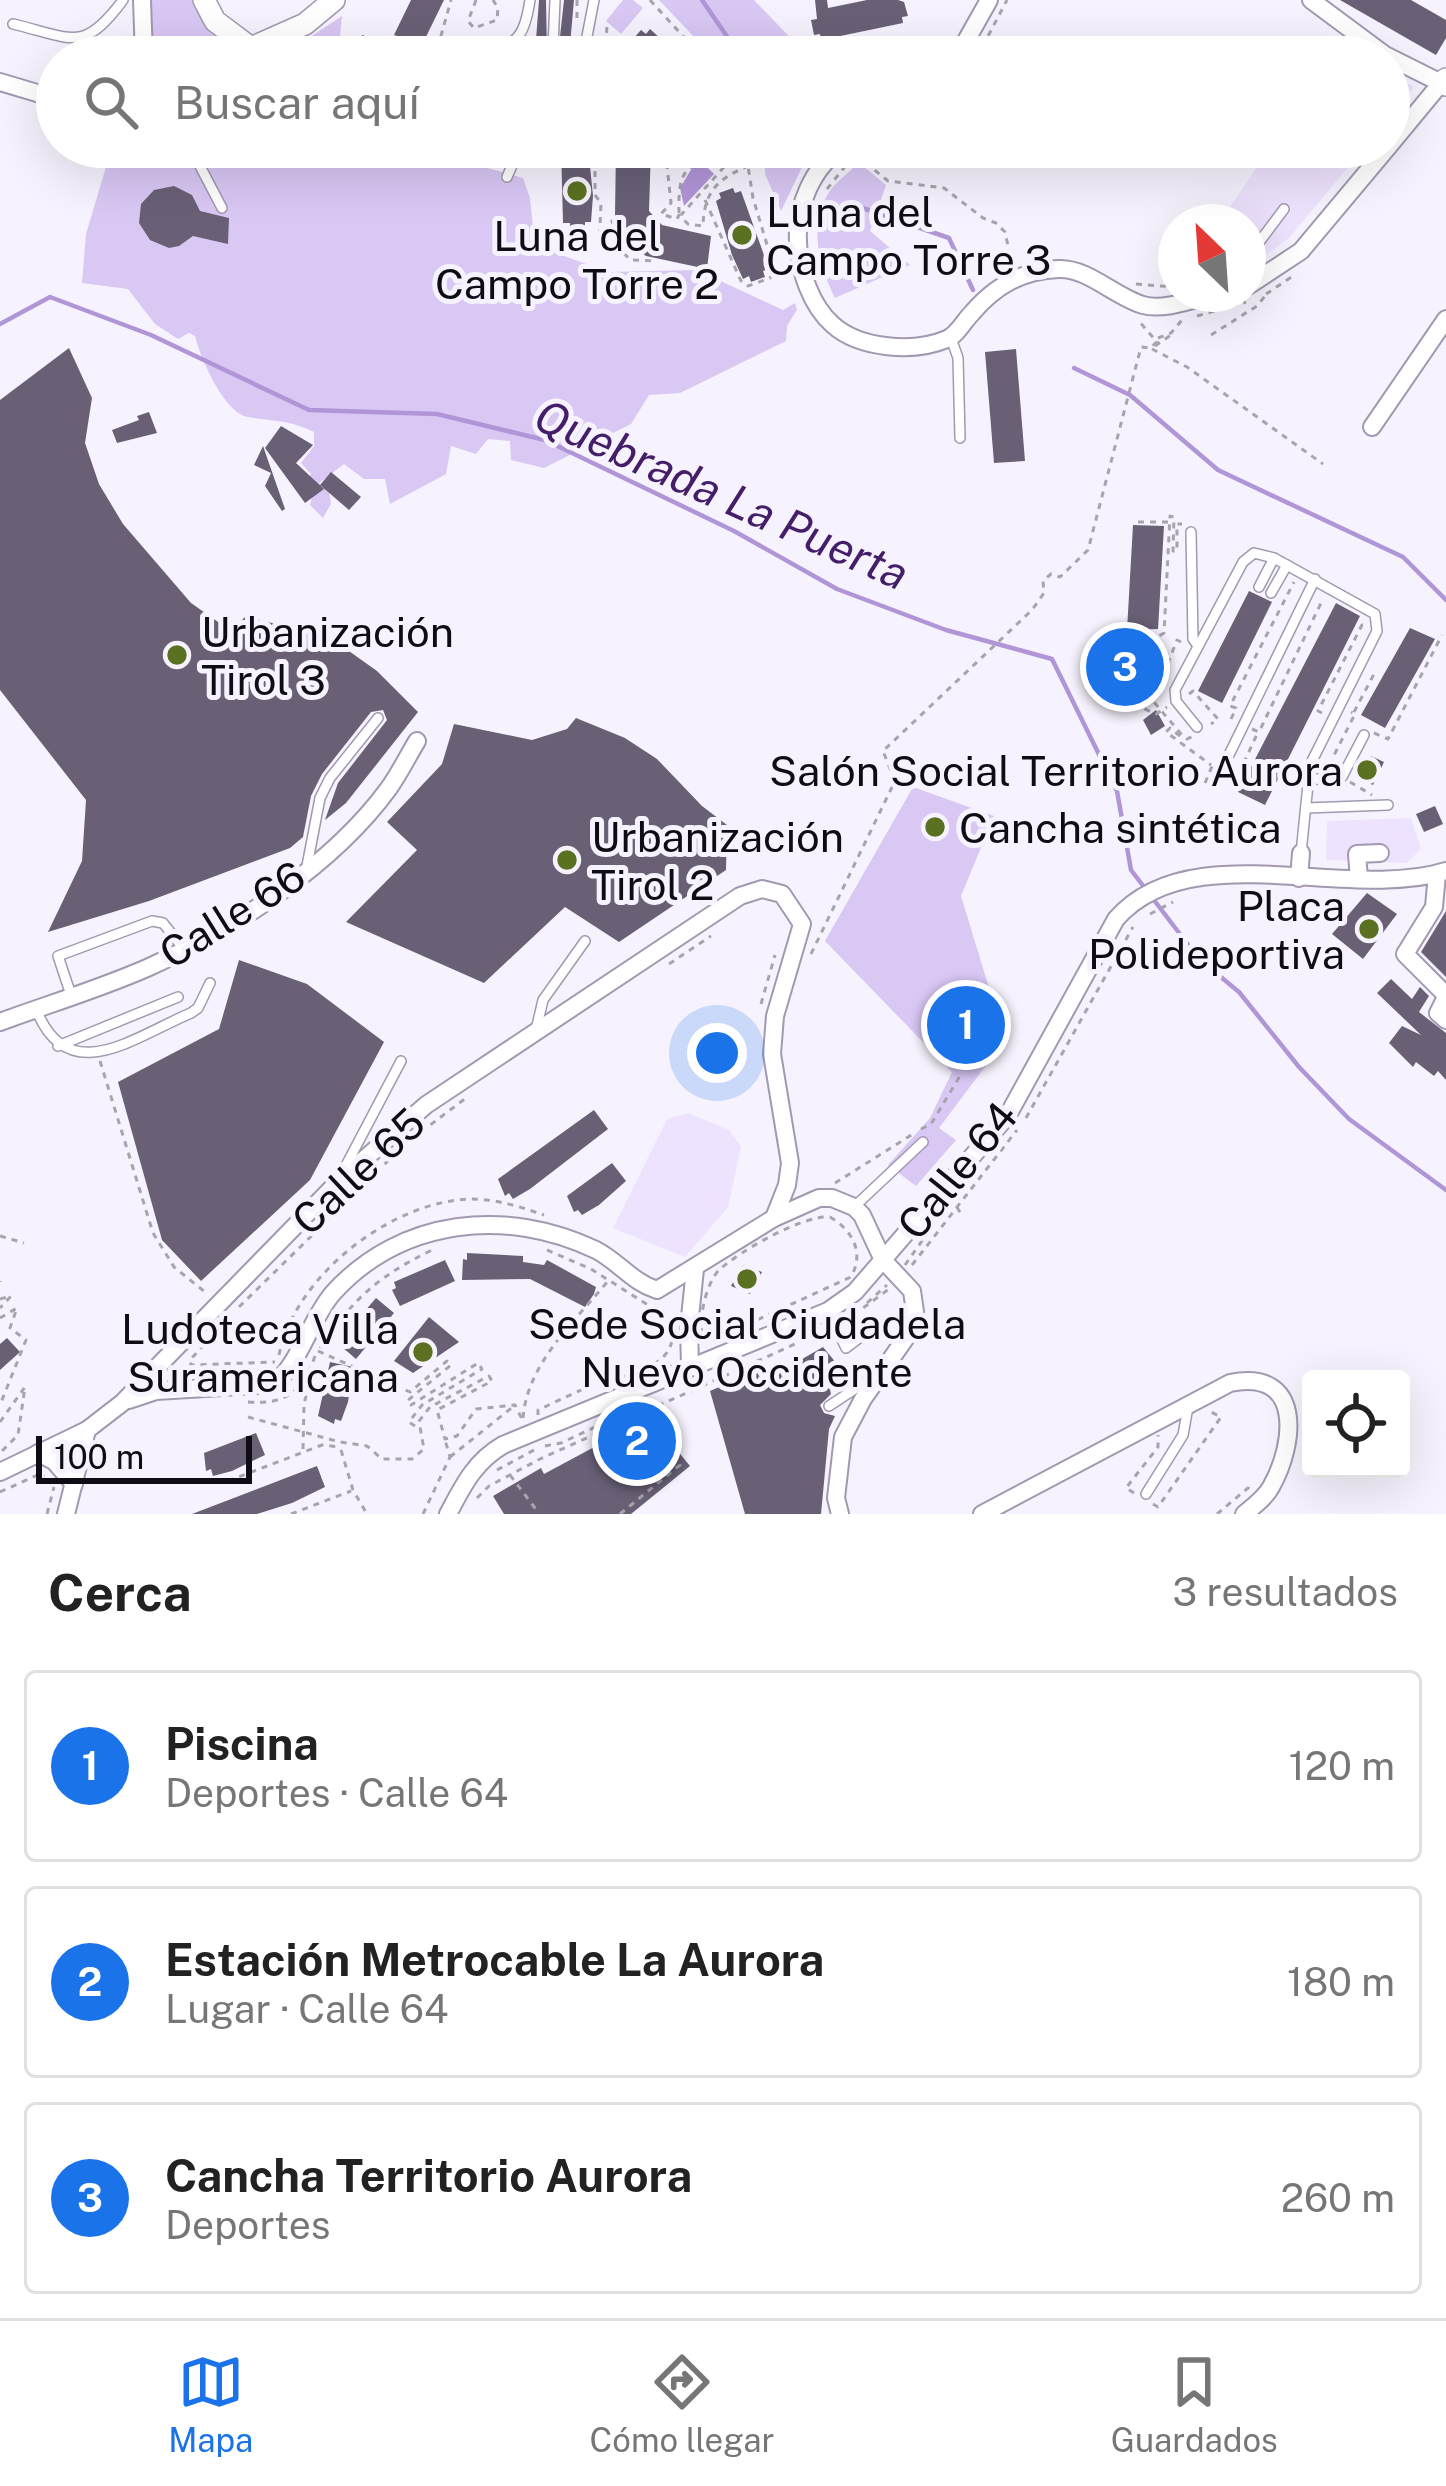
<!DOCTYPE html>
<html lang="es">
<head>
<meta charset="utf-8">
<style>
  body { margin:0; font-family:"Public Sans",sans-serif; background:#f2f2f2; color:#222 }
  .controls { position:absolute; right:36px; bottom:36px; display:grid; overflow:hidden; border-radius:12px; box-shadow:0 12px 48px #0002 }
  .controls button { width:108px; height:108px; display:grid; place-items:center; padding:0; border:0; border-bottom:3px solid #e0e0e0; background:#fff; color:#222; font:60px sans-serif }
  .compass { position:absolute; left:1158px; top:204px; width:108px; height:108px; border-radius:50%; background:#fff; box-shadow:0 12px 48px #0002; rotate:335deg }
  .scale { position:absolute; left:36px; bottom:30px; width:216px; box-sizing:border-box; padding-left:12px; border:6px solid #100c15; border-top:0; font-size:33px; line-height:42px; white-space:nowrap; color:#100c15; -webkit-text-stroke:9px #f7f3fe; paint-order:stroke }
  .you { position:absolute; left:717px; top:1053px; width:42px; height:42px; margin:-30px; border:9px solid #fff; border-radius:50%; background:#1a73e8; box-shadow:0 0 0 18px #1a73e833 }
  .badge { display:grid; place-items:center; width:78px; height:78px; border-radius:50%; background:#1a73e8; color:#fff; font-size:39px; font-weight:700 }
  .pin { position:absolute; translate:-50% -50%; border:6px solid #fff; box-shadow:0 3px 12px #0006 }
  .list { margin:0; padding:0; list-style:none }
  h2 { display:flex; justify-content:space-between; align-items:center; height:156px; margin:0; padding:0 48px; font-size:51px }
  h2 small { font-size:39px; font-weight:400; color:#767676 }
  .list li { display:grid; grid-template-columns:78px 1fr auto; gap:36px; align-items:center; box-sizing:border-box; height:192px; margin:0 24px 24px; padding:0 24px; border:3px solid #e0e0e0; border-radius:12px }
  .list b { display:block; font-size:45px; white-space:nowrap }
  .list p { margin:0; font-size:39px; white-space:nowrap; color:#767676 }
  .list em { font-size:39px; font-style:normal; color:#767676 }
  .icon { flex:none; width:66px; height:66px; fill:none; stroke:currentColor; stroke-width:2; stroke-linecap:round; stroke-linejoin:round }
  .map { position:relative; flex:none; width:1446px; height:1514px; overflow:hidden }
  .search { position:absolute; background:#fff; box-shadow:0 12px 48px #0002; left:36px; right:36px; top:36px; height:132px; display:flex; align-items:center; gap:30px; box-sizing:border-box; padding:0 42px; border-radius:66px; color:#767676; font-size:45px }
  .sheet { height:804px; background:#fff }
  nav { display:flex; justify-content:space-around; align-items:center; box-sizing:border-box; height:168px; border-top:3px solid #e0e0e0; background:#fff; font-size:33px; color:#767676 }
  nav a { display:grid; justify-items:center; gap:6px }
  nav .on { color:#1a73e8 }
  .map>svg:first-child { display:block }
  .built { fill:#eee3fe }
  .green { fill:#d9c7f4 }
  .water { fill:#b196d7 }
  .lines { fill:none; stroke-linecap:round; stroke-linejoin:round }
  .stream { stroke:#b196d7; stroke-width:4.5 }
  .building { fill:#696076 }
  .service-casing { stroke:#a299b1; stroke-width:12 }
  .minor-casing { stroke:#a299b1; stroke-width:20 }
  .tertiary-casing { stroke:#a299b1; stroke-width:24 }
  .path { stroke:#a8a4ae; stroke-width:3; stroke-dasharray:6 6; stroke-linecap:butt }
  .service { stroke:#fff; stroke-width:9 }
  .minor { stroke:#fff; stroke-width:16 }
  .tertiary { stroke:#fff; stroke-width:21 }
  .poi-dot { fill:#5b7122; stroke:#f7f3fe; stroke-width:4.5 }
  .labels { text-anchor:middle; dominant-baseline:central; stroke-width:10; stroke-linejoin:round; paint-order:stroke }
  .poi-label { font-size:42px; fill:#100c15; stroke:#f7f3fe; text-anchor:start }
  .street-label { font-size:42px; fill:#100c15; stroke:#f7f3fe }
  .water-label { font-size:45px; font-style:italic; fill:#441e69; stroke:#f7f3fe }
</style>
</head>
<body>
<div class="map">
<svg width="1446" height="1514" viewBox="0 0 1446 1514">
  <rect width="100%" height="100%" fill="#f7f3fe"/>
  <g class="built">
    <polygon points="1389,72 1414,87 1389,118"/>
    <polygon points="1270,147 1365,147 1289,238 1248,268 1248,222 1226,222 1226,213"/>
    <polygon points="1411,818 1421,849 1407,863 1326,860 1327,821"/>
    <polygon points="688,1113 729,1130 741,1147 728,1207 685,1257 613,1228 667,1119"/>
  </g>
  <g class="green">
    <polygon points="148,0 200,0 223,55 229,57 153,57"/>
    <polygon points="623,0 633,0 643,8 621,34 606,21"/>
    <polygon points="659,0 754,0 809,57 713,57"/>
    <polygon points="342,16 338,57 280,57"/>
    <path d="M112 147H412L523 178 530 198 533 227 548 250 608 272 697 270 783 310 795 303 797 310 787 326 786 341 680 393 649 395 631 424 544 468 511 460 510 441 488 439 476 454 451 446 446 474 390 504 385 479H364L344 464 319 483 329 490 331 504 323 518 310 505 314 490 305 482 311 474 301 463 314 446V432C291 420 272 421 248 417 224 413 200 357 195 336L189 333 178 339 155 324 128 289 82 283 86 234Z"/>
    <polygon points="765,147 817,147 804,163 781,211 765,174"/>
    <path d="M858 162 886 185 870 231 910 265 835 298C818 264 807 221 832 188 842 176 850 173 858 162Z"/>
    <polygon points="913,787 994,816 961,896 1005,1040 939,1128 956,1140 916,1186 888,1165 930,1118 952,1072 825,941"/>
  </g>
  <polygon class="water" points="704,164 714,174 684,206 680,188 692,168"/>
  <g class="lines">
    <g class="stream">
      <polyline points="702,0 741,57"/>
      <polyline points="848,203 949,238 973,290"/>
      <polyline points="0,324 50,297 151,335 309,410 437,414 545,440 734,531 837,589 946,630 1052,659 1117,791 1131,870 1199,959 1239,992 1299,1067 1349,1119 1446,1190"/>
      <polyline points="1074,368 1130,395 1218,470 1403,557 1446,600"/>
    </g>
  </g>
  <g class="building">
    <polygon points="411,0 444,0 422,45 394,35"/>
    <polygon points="539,0 546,0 547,54 535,53"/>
    <polygon points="564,0 574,0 569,56 558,55"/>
    <polygon points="815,0 827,0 828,8 867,0 898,0 904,2 908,16 902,17 903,23 821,40 820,34 814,35 811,20 817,19"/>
    <polygon points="1340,0 1411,0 1446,20 1446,38 1436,55"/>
    <polygon points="650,29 662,40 658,44 663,48 655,57 617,57 641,30 646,34"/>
    <polygon points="362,35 394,46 390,57 355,57"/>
    <polygon points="561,147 588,147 593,196 591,222 585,222 585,228 570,229 570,223 563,223"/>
    <polygon points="616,147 651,147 649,211 662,225 711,236 707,269 646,256 625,239 615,215"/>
    <polygon points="174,186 192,195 200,211 229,218 228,244 193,236 179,246 169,248 150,240 139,223 141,204 154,190"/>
    <polygon points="733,188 735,193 741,191 769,269 763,271 765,277 751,282 749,276 743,279 732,255 716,201 721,198 719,193"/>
    <polygon points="69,348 92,398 85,443 99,484 123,524 191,603 231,631 246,616 332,639 377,671 418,712 346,803 325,820 338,783 387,720 383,710 371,712 322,774 311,796 303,837 290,848 149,901 48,932 82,861 86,800 0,690 0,400"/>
    <polygon points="1016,349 1025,461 994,463 985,352"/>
    <polygon points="149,412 157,433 117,443 112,430 139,420 137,416"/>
    <polygon points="281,426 313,445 296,463 324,489 305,503 265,448"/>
    <polygon points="263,446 285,509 282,511 265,486 271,473 254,465"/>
    <polygon points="331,472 361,497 349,510 320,485"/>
    <polygon points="1133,525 1164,526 1158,629 1127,630"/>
    <polygon points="1249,591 1272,602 1222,703 1198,691"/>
    <polygon points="1336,603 1360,616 1265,805 1238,792"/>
    <polygon points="1410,628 1435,639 1385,728 1361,715"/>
    <polygon points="1156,710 1165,726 1151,735 1143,720"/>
    <polygon points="576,718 625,738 657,759 702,806 727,825 726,870 619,942 565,907 484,983 346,922 417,850 387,822 442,764 454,724 532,740 567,729"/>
    <polygon points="1371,756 1384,762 1373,785 1360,779"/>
    <polygon points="1435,806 1443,824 1424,832 1416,814"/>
    <polygon points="1367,893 1397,914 1363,959 1332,934"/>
    <polygon points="1446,911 1446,977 1421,952"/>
    <polygon points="239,960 307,984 384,1042 310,1180 201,1281 162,1240 118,1082 219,1029"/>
    <polygon points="1391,979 1412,999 1420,987 1429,996 1419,1012 1446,1033 1446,1080 1438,1071 1434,1076 1416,1062 1413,1067 1389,1043 1402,1026 1421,1035 1377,993"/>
    <polygon points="594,1110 608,1129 530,1189 513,1199 509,1193 505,1196 498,1179"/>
    <polygon points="612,1163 626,1181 599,1205 582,1215 578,1210 574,1212 567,1196"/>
    <polygon points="467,1253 523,1256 523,1262 544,1265 547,1260 596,1287 594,1294 585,1307 530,1279 462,1280 463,1259 467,1260"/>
    <polygon points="445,1260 455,1281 400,1306 392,1290 396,1288 394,1282"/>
    <polygon points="743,1265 762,1272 750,1294 731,1286"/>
    <polygon points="376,1298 394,1313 356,1359 342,1347 345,1344 340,1340"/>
    <polygon points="429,1317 459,1342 413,1373 394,1361"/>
    <polygon points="7,1338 20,1352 0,1370 0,1344"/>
    <polygon points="823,1347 847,1376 830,1390 831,1394 820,1405 824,1413 835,1416 829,1429 821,1514 745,1514 710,1391 756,1371 764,1381"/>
    <polygon points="330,1362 353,1367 348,1402 341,1421 335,1419 334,1424 318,1416"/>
    <polygon points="650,1417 690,1466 631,1514 504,1514 493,1496 541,1468 544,1474"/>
    <polygon points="256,1433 265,1455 232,1471 213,1476 211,1469 206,1471 204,1453"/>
    <polygon points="317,1466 325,1487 292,1503 257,1514 192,1514"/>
  </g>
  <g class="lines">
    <g class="service-casing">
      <g id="service">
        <path d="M13 24C72 38 83 54 123 0"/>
        <polyline points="553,48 555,0"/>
        <path d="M491 57C520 39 525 34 530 0"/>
        <polyline points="583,57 594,0"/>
        <polyline points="190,147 222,208"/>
        <polyline points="507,177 520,147"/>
        <polyline points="1248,257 1284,209"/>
        <polyline points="951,338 958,358 960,438"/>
        <polyline points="1191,532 1193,639 1198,646"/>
        <polyline points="1259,587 1274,558"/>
        <polyline points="1271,593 1287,565"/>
        <polyline points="1197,727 1176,701 1175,690 1243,562 1254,553 1274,558 1375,614 1377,631 1310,765 1301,853"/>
        <polyline points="1225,763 1315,579"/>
        <polyline points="1307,780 1342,777 1364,735"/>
        <polyline points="1306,808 1388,805"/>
        <polyline points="306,871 320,798 330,778 378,718"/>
        <polyline points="71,995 58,956 152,921 163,923 184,949"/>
        <path d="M36 1009C68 1090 134 1037 191 1013L198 1008 210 983"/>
        <polyline points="536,1030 543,1000 585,941"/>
        <polyline points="58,1046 178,997"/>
        <polyline points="342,1173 401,1061"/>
        <polyline points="854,1207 923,1142"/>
        <polyline points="828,1311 846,1348 862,1336"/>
        <polyline points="829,1406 873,1377"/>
        <polyline points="1146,1494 1183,1435 1188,1407"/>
      </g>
    </g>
    <g class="minor-casing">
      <g id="minor">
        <polyline points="142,0 144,57"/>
        <polyline points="1311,0 1385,55 1441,83 1389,146"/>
        <polyline points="957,57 989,0"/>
        <polyline points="0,82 57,99"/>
        <path d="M843 147C812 167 796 207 798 242 799 270 811 306 833 325 860 349 914 353 947 339 957 335 964 321 972 313 995 286 1022 270 1059 269 1088 268 1115 297 1143 305 1164 311 1194 299 1215 294"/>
        <polyline points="1248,286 1301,251 1388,147"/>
        <polyline points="1372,427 1446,319"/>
        <polyline points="1437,874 1434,907 1405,954 1446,995"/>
        <polyline points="1299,878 1301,853"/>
        <polyline points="1359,879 1357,854 1380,853"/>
        <polyline points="1446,997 1438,1013 1446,1020"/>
        <path d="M0 1022C49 1004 99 989 147 968 233 930 333 865 389 788 399 774 408 756 417 741"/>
        <polyline points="690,1366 689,1327 695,1269"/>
        <path d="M129 1400 156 1391 273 1384C297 1369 311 1318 333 1293 401 1218 507 1207 596 1250 619 1262 632 1282 657 1290L774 1218 819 1198H832L854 1207 862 1215 883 1260 912 1291 915 1312 912 1329 863 1399 843 1437 836 1498 840 1514"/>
        <polyline points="38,1453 54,1461 74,1484"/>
        <polyline points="0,1472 87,1430 122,1403 336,1184 426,1105 740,896 762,889 782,894 802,924 775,1016 772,1054 790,1163 787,1185 774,1218"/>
        <polyline points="66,1514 87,1430"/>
        <path d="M448 1514C463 1486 474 1462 503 1445L828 1311 855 1292 1008 1115 1116 919C1190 834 1347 902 1446 871"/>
        <path d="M982 1514 1230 1383C1303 1368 1296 1443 1271 1487 1265 1498 1254 1506 1244 1514"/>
      </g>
    </g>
    <g class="tertiary-casing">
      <g id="tertiary">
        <polyline points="204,0 215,21 251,48 305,24 334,0"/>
        <polyline points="1446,79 1441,83 1446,85"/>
      </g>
    </g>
    <g class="path">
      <polyline points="476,0 468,21 474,28 497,20 498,8 493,0"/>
      <polyline points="577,0 577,22"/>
      <polyline points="650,0 702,57"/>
      <polyline points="607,27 605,50 615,38 618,40 608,57"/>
      <polyline points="529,40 533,44 533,57"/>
      <polyline points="429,57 439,43 451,0"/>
      <polyline points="977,57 1007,0"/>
      <polyline points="595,147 595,195 601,203 599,248 612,221 620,250 631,260 655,261"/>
      <path d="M674 147 680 152 667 166 671 203 661 214 677 219 679 215 688 224 703 226C704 192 717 179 748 166L740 161"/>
      <polyline points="856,155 888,181 944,188 983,218 996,223 1005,232 1012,264"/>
      <polyline points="555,163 557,147"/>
      <polyline points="827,189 847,164"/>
      <polyline points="705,200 741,281 748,286 770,278 774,268 753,198 748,166"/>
      <path d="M679 213C678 167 685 167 727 152L732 158 681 215"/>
      <polyline points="1136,284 1174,287"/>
      <polyline points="1266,294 1293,276"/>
      <polyline points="1197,316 1246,302"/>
      <polyline points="1211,335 1257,306 1265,296"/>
      <polyline points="1158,338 1171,333 1182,320"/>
      <polyline points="1155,346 1171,335"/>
      <polyline points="1152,349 1187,367 1323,464"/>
      <polyline points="1138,522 1168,522"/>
      <polyline points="1181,642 1177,640 1153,701 1182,735 1187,739 1193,736"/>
      <polyline points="1126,645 1143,645 1164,633 1170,516 1174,517 1173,551 1177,551 1177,524 1182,524"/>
      <polyline points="1128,646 1146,649 1130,649 1129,654"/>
      <polyline points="1124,678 1129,658 1144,660 1145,657"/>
      <polyline points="1138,680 1109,676 1111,694 1156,714 1167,707"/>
      <polyline points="1189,694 1193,691 1218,719 1211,724"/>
      <polyline points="1354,712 1374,674"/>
      <polyline points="1322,713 1318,711 1362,625 1365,626"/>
      <polyline points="1231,719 1236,708 1230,706 1294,582"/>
      <polyline points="1252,729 1259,732 1322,601"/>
      <polyline points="1374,733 1388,739 1442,635"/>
      <polyline points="1180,736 1170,728 1166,732 1211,765"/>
      <polyline points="1329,765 1355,714 1351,712"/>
      <polyline points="1230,775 1237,778 1257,734"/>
      <polyline points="1350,782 1372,795"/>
      <polyline points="1205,783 1213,764"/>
      <polyline points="1150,914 1173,902"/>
      <polyline points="811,954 895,781 883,751 1032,610 1044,593 1043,581 1051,574 1060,577 1088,550 1141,347 1150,348 1157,342 1138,320"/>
      <polyline points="669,964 711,936"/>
      <polyline points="761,1004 775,955"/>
      <polyline points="100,1061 153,1233 174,1267 205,1292"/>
      <polyline points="1026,1118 1133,927"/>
      <polyline points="921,1129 931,1124 960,1076"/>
      <polyline points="421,1132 466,1098"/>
      <polyline points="835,1183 913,1134"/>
      <polyline points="957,1207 962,1216"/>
      <path d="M830 1217C852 1230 865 1252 851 1277L711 1341H704C696 1325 706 1283 719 1270 740 1251 802 1215 830 1217Z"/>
      <polyline points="0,1236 24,1243"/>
      <polyline points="547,1250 591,1269 648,1305"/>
      <polyline points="905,1265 924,1238"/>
      <polyline points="912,1265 1017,1130"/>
      <polyline points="0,1281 0,1282"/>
      <polyline points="0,1299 11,1296 0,1308"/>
      <polyline points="867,1303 887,1285"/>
      <polyline points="239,1307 391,1158"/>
      <polyline points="0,1318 17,1308 10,1328 26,1340 0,1405"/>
      <polyline points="229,1318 190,1360 191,1365 275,1362"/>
      <polyline points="844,1322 889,1289"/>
      <path d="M320 1348C354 1298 377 1277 432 1250"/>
      <polyline points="318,1351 410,1392 447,1361 451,1365 407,1401 411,1405 478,1363 482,1369 422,1405 409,1422 415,1426 430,1407 489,1376 492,1381 437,1410 445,1439 457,1436 476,1409 515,1405 522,1419"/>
      <path d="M279 1355C295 1276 391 1201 471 1199 496 1199 521 1207 544 1215"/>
      <path d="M248 1402C286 1405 303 1391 315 1356"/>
      <path d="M538 1415V1410L613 1375 619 1378C644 1368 671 1364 673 1334"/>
      <polyline points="248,1417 340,1442 367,1446 382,1459 412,1459 424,1449 420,1427 417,1426"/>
      <path d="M523 1418C527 1364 575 1321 608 1281"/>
      <polyline points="0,1422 25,1387 18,1435 2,1451"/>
      <polyline points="545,1446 561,1443 619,1416"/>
      <polyline points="303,1449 304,1405 310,1375"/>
      <polyline points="341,1450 353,1490 367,1514"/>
      <polyline points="450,1457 514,1406"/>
      <polyline points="497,1470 536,1449"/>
      <polyline points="510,1475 538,1512"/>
      <polyline points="228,1481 322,1445 341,1447"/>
      <polyline points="0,1492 35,1476 45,1476"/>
      <polyline points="1134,1493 1126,1488 1158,1447 1158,1435"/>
      <polyline points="477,1498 489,1486 540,1459 824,1331"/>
      <polyline points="1153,1504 1158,1507 1221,1417 1209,1411"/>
      <polyline points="47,1514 54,1487"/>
      <polyline points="291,1514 351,1491"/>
      <polyline points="423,1514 450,1457 445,1440"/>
      <polyline points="620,1514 680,1465 644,1411"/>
      <polyline points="1217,1514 1248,1488 1252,1490"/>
    </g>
    <use href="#service" class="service"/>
    <use href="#minor" class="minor"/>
    <use href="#tertiary" class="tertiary"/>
  </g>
  <g class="poi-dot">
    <circle cx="577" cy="191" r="12"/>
    <circle cx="742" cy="235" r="12"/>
    <circle cx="177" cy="655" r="12"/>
    <circle cx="1367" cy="770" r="12"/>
    <circle cx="935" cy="827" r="12"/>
    <circle cx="567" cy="860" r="12"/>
    <circle cx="1369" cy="929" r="12"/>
    <circle cx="747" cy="1279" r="12"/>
    <circle cx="423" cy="1352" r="12"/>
  </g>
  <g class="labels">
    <g class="poi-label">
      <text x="766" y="211">Luna del<tspan x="766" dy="48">Campo Torre 3</tspan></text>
      <text x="577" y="235" text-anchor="middle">Luna del<tspan x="577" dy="48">Campo Torre 2</tspan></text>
      <text x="201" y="631">Urbanización<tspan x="201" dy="48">Tirol 3</tspan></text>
      <text x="1343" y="770" text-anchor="end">Salón Social Territorio Aurora</text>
      <text x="959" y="827">Cancha sintética</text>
      <text x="591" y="836">Urbanización<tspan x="591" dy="48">Tirol 2</tspan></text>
      <text x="1345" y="905" text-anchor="end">Placa<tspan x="1345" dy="48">Polideportiva</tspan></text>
      <text x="747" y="1323" text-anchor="middle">Sede Social Ciudadela<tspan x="747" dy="48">Nuevo Occidente</tspan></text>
      <text x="399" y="1328" text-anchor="end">Ludoteca Villa<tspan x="399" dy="48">Suramericana</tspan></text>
    </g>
    <g class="street-label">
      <text transform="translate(232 914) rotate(-32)">Calle 66</text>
      <text transform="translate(957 1170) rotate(-51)">Calle 64</text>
      <text transform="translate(358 1171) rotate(-43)">Calle 65</text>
    </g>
    <g class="water-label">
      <text transform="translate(722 494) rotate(24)">Quebrada La Puerta</text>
    </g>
  </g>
</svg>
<div class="controls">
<button><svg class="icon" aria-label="locate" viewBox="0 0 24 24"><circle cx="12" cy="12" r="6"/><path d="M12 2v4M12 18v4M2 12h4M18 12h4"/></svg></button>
</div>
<svg class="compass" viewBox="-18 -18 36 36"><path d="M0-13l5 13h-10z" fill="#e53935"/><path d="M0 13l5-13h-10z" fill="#767676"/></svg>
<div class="scale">100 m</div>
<div class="you"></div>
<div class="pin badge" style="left:966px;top:1025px">1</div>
<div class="pin badge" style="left:637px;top:1441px">2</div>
<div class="pin badge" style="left:1125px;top:667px">3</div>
<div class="search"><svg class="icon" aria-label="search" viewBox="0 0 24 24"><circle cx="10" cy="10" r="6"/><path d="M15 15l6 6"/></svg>Buscar aquí</div>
</div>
<section class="sheet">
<h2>Cerca<small>3 resultados</small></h2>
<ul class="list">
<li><span class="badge">1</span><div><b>Piscina</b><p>Deportes · Calle 64</p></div><em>120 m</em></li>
<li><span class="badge">2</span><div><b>Estación Metrocable La Aurora</b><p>Lugar · Calle 64</p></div><em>180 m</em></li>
<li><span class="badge">3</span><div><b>Cancha Territorio Aurora</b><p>Deportes</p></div><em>260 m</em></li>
</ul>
</section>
<nav>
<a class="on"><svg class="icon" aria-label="map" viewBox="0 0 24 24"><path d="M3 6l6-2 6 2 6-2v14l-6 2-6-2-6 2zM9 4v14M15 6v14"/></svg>Mapa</a>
<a><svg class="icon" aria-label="directions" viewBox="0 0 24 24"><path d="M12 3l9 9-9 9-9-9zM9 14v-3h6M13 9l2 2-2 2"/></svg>Cómo llegar</a>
<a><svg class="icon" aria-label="saved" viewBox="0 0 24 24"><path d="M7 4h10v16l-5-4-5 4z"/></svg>Guardados</a>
</nav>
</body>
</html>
